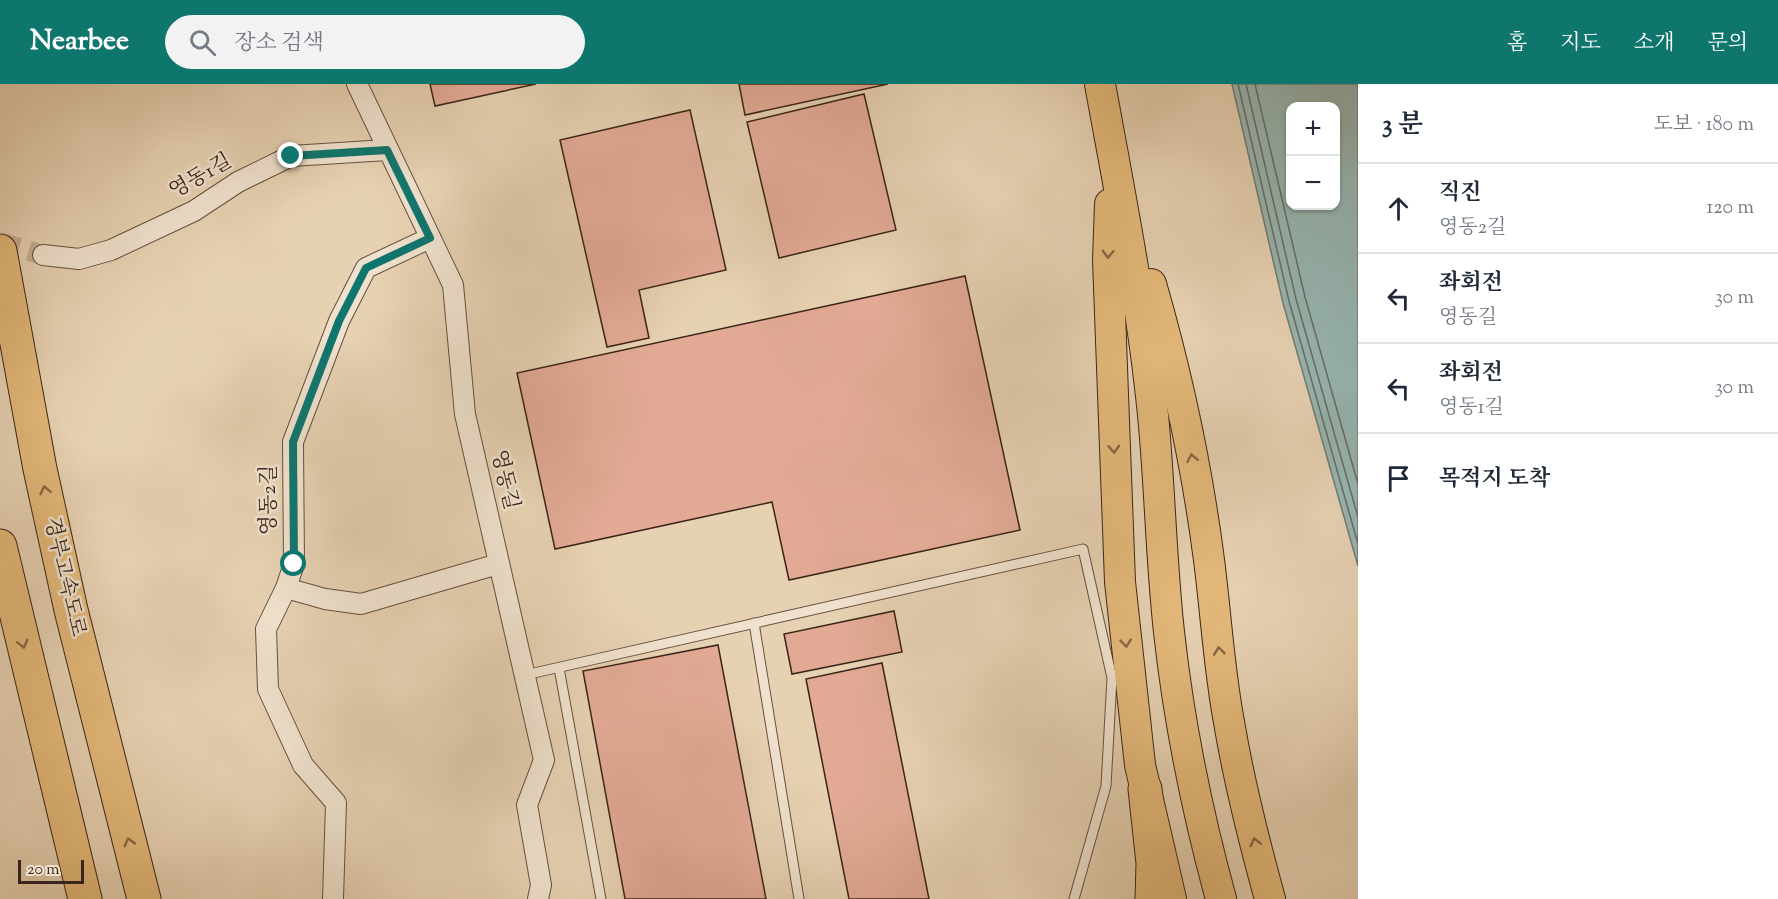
<!DOCTYPE html>
<html lang="ko">
<head>
<meta charset="utf-8">
<style>
  body { margin:0; font-family:"Sorts Mill Goudy","Noto Serif KR",serif; background:#f2f2f3; color:#1f2937 }
  .controls { position:absolute; right:18px; top:18px; display:grid; overflow:hidden; border-radius:12px; box-shadow:0 2px 4px #0004 }
  .controls button { width:54px; height:54px; display:grid; place-items:center; padding:0; border:0; border-bottom:2px solid #e0e1e3; background:#fff; color:#1f2937; font:30px sans-serif }
  .scale { position:absolute; left:18px; bottom:15px; width:66px; box-sizing:border-box; padding-left:6px; border:3px solid #3b2419; border-top:0; font-size:16px; line-height:21px; white-space:nowrap; color:#3b2419; -webkit-text-stroke:4px #efe1cd; paint-order:stroke }
  .stop { position:absolute; width:18px; height:18px; margin:-14px; border:4px solid #0f766e; border-radius:50%; background:#fff }
  .stop.end { background:#0f766e; border-color:#fff; box-shadow:0 2px 6px #0008 }
  .list { margin:0; padding:0; list-style:none }
  h2 { display:flex; justify-content:space-between; align-items:center; height:78px; margin:0; padding:0 24px; font-size:26px }
  h2 small { font-size:20px; font-weight:400; color:#747a83 }
  .list li { display:grid; grid-template-columns:39px 1fr auto; gap:18px; align-items:center; box-sizing:border-box; height:90px; padding:0 24px; border-top:2px solid #e0e1e3 }
  .list b { display:block; font-size:22px; white-space:nowrap }
  .list p { margin:0; font-size:20px; white-space:nowrap; color:#747a83 }
  .list em { font-size:20px; font-style:normal; color:#747a83 }
  .icon { flex:none; width:33px; height:33px; fill:none; stroke:currentColor; stroke-width:2; stroke-linecap:round; stroke-linejoin:round }
  .map { position:relative; flex:none; width:1358px; height:815px; overflow:hidden }
  header { display:flex; align-items:center; gap:36px; box-sizing:border-box; height:84px; padding:0 30px; background:#0f766e; color:#fff }
  header strong { font-size:28px }
  nav { display:flex; gap:33px; margin-inline-start:auto; font-size:21px }
  .search { width:420px; height:54px; background:#f2f2f3; display:flex; align-items:center; gap:15px; box-sizing:border-box; padding:0 21px; border-radius:33px; color:#747a83; font-size:22px }
  main { display:flex }
  aside { flex:1; background:#fff }
  .map>svg:first-child { display:block }
  .water { fill:#97b6b2; stroke:#727c75; stroke-width:1.5; fill-rule:evenodd }
  .lines { fill:none; stroke-linecap:round; stroke-linejoin:round }
  .shore { stroke:#696d66; stroke-width:1.5 }
  .building { fill:#e2aa95; stroke:#3b2419; stroke-width:1.5 }
  .minor-tunnel { stroke:#c4ae93; stroke-width:20; stroke-dasharray:20 10; stroke-linecap:butt }
  .service-casing { stroke:#664f3f; stroke-width:11 }
  .minor-casing { stroke:#664f3f; stroke-width:22 }
  .primary-casing { stroke:#3b2419; stroke-width:32 }
  .motorway-casing { stroke:#3b2419; stroke-width:35 }
  .service { stroke:#efe1cd; stroke-width:9 }
  .minor { stroke:#efe1cd; stroke-width:20 }
  .primary { stroke:#e3b879; stroke-width:30 }
  .motorway { stroke:#e3b879; stroke-width:33 }
  .oneway { stroke:#876744 }
  .route { stroke:#0f766e; stroke-width:8 }
  .labels { text-anchor:middle; dominant-baseline:central; stroke-width:5; stroke-linejoin:round; paint-order:stroke }
  .street-label { font-size:21px; fill:#3b2419; stroke:#efe1cd }
</style>
</head>
<body>
<header>
<strong>Nearbee</strong>
<div class="search"><svg class="icon" aria-label="search" viewBox="0 0 24 24"><circle cx="10" cy="10" r="6"/><path d="M15 15l6 6"/></svg>장소 검색</div>
<nav><a>홈</a><a>지도</a><a>소개</a><a>문의</a></nav>
</header>
<main>
<div class="map">
<svg width="1358" height="815" viewBox="0 0 1358 815">
  <rect width="100%" height="100%" fill="#e6d1b2"/>
  <filter id="stains"><feTurbulence type="fractalNoise" baseFrequency=".00333" numOctaves="4"/><feColorMatrix values="0 0 0 0 .2 0 0 0 0 .09 0 0 0 0 .02 0 0 0 .5 -.17"/></filter>
  <radialGradient id="worn" r=".72"><stop offset=".6" stop-color="#630" stop-opacity="0"/><stop offset="1" stop-color="#630" stop-opacity=".3"/></radialGradient>
  <path class="water" d="M1232 0H1358V482L1283 219ZM1290 22H1336V122H1290Z"/>
  <g class="lines">
    <g class="shore">
      <polyline points="1238,0 1289,217 1358,460"/>
      <polyline points="1246,0 1296,215 1358,433"/>
      <polyline points="1255,0 1305,213 1358,400"/>
    </g>
  </g>
  <g class="building">
    <polygon points="430,0 536,0 435,22"/>
    <polygon points="739,0 888,0 745,31"/>
    <polygon points="864,10 896,146 779,174 747,38"/>
    <polygon points="690,26 726,186 639,206 649,254 607,263 560,56"/>
    <polygon points="965,192 1020,446 789,496 772,418 555,465 517,289"/>
    <polygon points="894,527 902,568 792,590 784,550"/>
    <polygon points="718,561 766,815 625,815 583,587"/>
    <polygon points="882,579 929,815 849,815 806,595"/>
  </g>
  <g class="lines">
    <polyline class="minor-tunnel" points="0,158 43,171"/>
    <g class="service-casing">
      <g id="service">
        <polyline points="754,539 799,815"/>
        <polyline points="559,584 601,815"/>
        <polyline points="525,591 1083,465 1112,594 1106,702 1074,815"/>
      </g>
    </g>
    <g class="minor-casing">
      <g id="minor">
        <polyline points="357,0 453,201 465,330 544,676 527,721 541,801 538,815"/>
        <polyline points="43,171 79,175 111,166 194,127 238,98 291,72 387,66"/>
        <polyline points="286,504 325,515 361,520 498,480"/>
        <polyline points="333,815 336,719 303,681 268,605 266,545 286,504 294,480 293,358 339,237 366,184 430,154"/>
      </g>
    </g>
    <g class="primary-casing">
      <g id="primary">
        <path d="M1100 0C1120 110 1142 220 1153 331 1160 403 1161 476 1169 548 1179 639 1197 727 1221 815"/>
        <polyline points="1110,120 1108,176 1120,498 1140,681 1171,815"/>
        <path d="M1151 200C1177 290 1197 383 1209 476 1216 530 1219 585 1229 638 1239 698 1254 757 1270 815"/>
      </g>
    </g>
    <g class="motorway-casing">
      <g id="motorway">
        <polyline points="0,167 40,385 71,526 144,815"/>
        <polyline points="0,462 85,815"/>
        <polyline points="1145,705 1153,779 1152,815"/>
      </g>
    </g>
    <use href="#service" class="service"/>
    <use href="#minor" class="minor"/>
    <use href="#primary" class="primary"/>
    <use href="#motorway" class="motorway"/>
  </g>
  <defs><path id="oneway-chevron" d="M-2-3.5L2.5 0L-2 3.5" fill="none" stroke-width="1.6" stroke-linecap="round" stroke-linejoin="round" transform="scale(1.5)"/></defs>
  <g class="oneway">
    <use href="#oneway-chevron" transform="translate(1108 170) rotate(92)"/>
    <use href="#oneway-chevron" transform="translate(1114 365) rotate(88)"/>
    <use href="#oneway-chevron" transform="translate(1192 374) rotate(-101)"/>
    <use href="#oneway-chevron" transform="translate(45 406) rotate(-102)"/>
    <use href="#oneway-chevron" transform="translate(1126 559) rotate(84)"/>
    <use href="#oneway-chevron" transform="translate(23 560) rotate(76)"/>
    <use href="#oneway-chevron" transform="translate(1219 567) rotate(-97)"/>
    <use href="#oneway-chevron" transform="translate(129 758) rotate(-105)"/>
    <use href="#oneway-chevron" transform="translate(1255 758) rotate(-104)"/>
  </g>
  <g class="lines">
    <polyline class="route" points="291,72 387,66 430,154 366,184 339,237 293,358 294,480"/>
  </g>
  <g class="labels">
    <g class="street-label">
      <text transform="translate(201 93) rotate(-30)">영동1길</text>
      <text transform="translate(504 396) rotate(77)">영동길</text>
      <text transform="translate(270 416) rotate(-90)">영동2길</text>
      <text transform="translate(64 493) rotate(77)">경부고속도로</text>
    </g>
  </g>
  <rect width="100%" height="100%" filter="url(#stains)"/>
  <rect width="100%" height="100%" fill="url(#worn)"/>
</svg>
<div class="controls">
<button>+</button>
<button>−</button>
</div>
<div class="scale">20 m</div>
<div class="stop" style="left:294px;top:480px"></div>
<div class="stop end" style="left:291px;top:72px"></div>
</div>
<aside>
<h2>3 분<small>도보 · 180 m</small></h2>
<ul class="list">
<li><svg class="icon" aria-label="ahead" viewBox="0 0 24 24"><path d="M12 20V5M6 11l6-6 6 6"/></svg><div><b>직진</b><p>영동2길</p></div><em>120 m</em></li>
<li><svg class="icon" aria-label="left" viewBox="0 0 24 24"><path d="M17 20v-9H6M10 6l-5 5 5 5"/></svg><div><b>좌회전</b><p>영동길</p></div><em>30 m</em></li>
<li><svg class="icon" aria-label="left" viewBox="0 0 24 24"><path d="M17 20v-9H6M10 6l-5 5 5 5"/></svg><div><b>좌회전</b><p>영동1길</p></div><em>30 m</em></li>
<li><svg class="icon" aria-label="arrive" viewBox="0 0 24 24"><path d="M6 21V4h12l-3 4 3 4H6"/></svg><div><b>목적지 도착</b></div></li>
</ul>
</aside>
</main>
</body>
</html>
